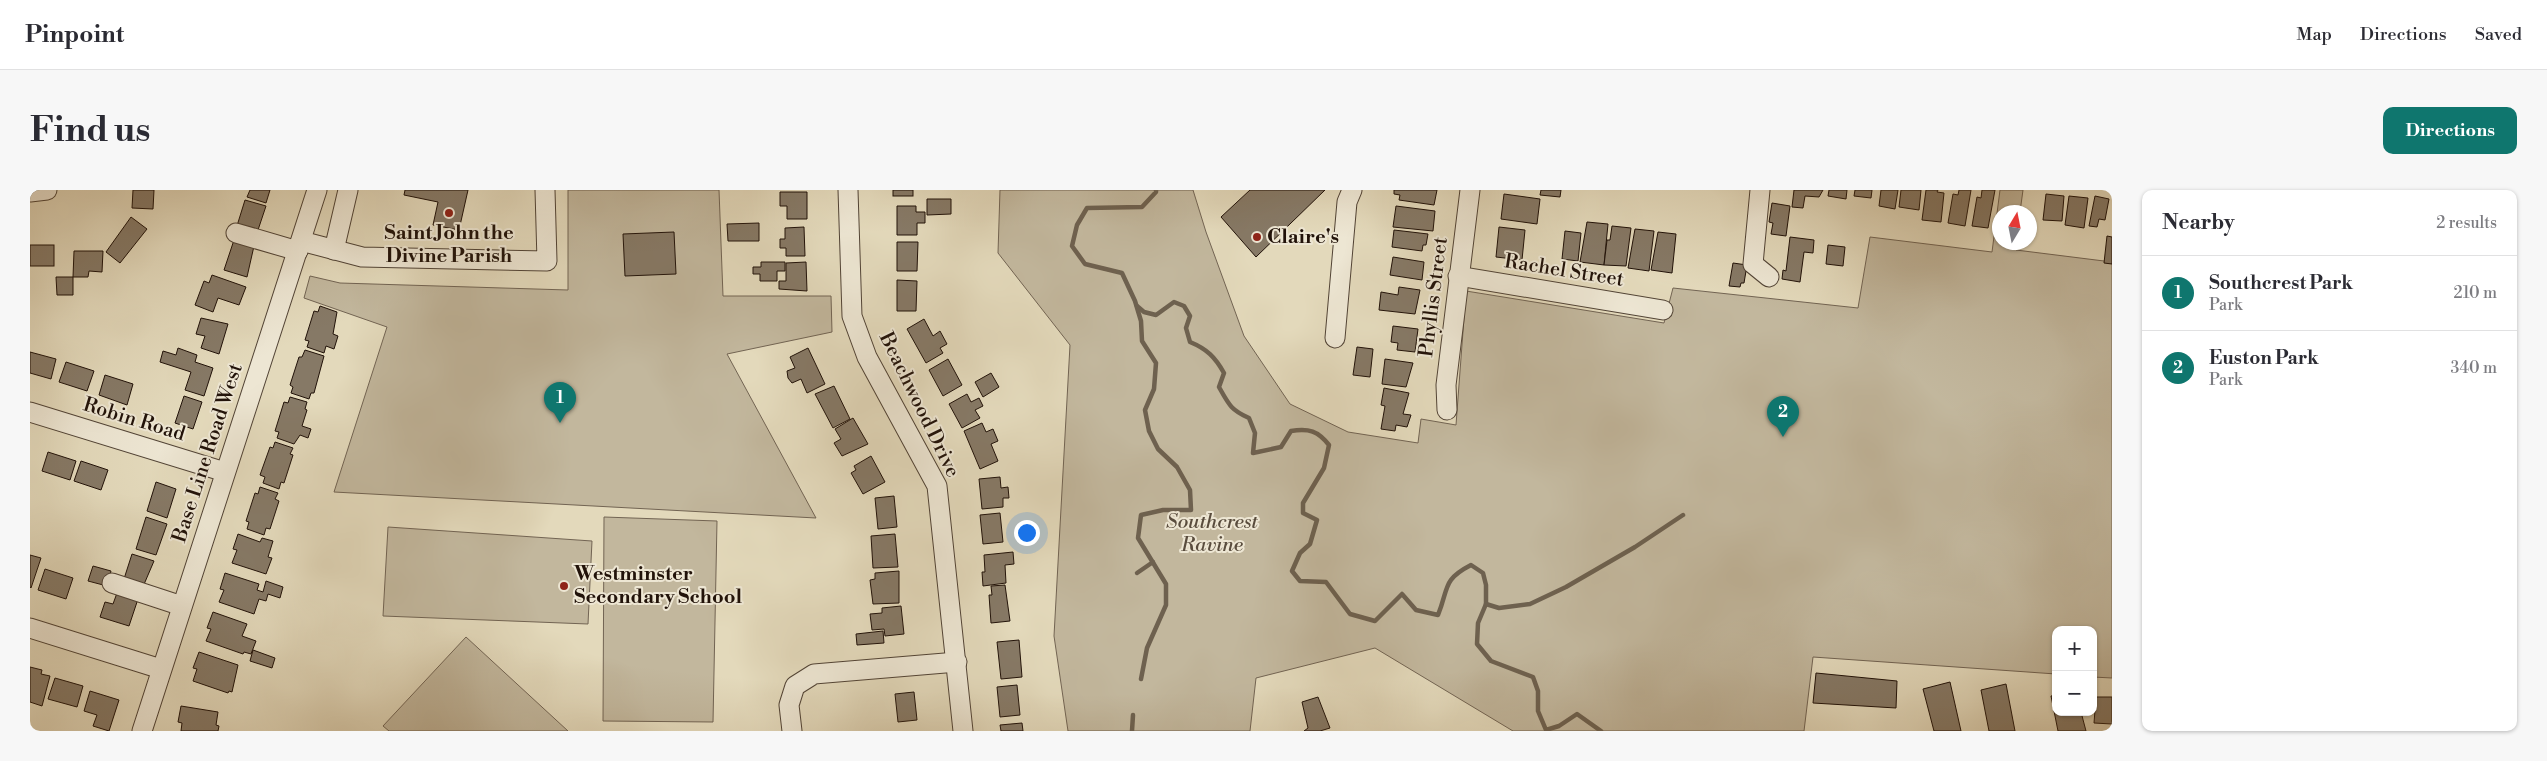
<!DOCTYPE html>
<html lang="en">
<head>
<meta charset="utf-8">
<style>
  body { margin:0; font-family:"Libre Bodoni",serif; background:#f7f7f7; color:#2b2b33 }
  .controls { position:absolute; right:15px; bottom:15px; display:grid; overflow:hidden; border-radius:10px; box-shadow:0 1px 4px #0004 }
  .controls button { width:45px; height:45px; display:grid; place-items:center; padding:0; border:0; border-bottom:1px solid #e1e1e2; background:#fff; color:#2b2b33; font:25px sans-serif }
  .compass { position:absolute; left:1962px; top:15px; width:45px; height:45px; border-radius:50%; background:#fff; box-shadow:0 1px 4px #0004; rotate:10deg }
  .you { position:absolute; left:996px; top:342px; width:18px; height:18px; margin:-12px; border:4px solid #fff; border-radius:50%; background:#1a73e8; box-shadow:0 0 0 8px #1a73e833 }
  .badge { display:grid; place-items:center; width:32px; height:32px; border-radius:50%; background:#0f766e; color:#fff; font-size:16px; font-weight:700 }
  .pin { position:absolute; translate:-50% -41px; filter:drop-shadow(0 1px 2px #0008) }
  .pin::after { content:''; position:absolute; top:26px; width:18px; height:15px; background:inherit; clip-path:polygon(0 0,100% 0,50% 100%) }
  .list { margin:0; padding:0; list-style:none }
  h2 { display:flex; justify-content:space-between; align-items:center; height:65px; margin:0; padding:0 20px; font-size:21px }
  h2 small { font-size:16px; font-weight:400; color:#7c7c81 }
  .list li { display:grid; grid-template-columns:32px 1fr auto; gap:15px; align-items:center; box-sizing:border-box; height:75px; padding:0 20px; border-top:1px solid #e1e1e2 }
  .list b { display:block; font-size:19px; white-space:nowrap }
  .list p { margin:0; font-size:16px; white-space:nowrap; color:#7c7c81 }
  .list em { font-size:16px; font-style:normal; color:#7c7c81 }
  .map { position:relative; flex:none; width:2082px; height:541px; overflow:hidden; border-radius:10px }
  header { display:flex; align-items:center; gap:30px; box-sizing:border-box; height:70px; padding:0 25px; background:#fff; border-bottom:1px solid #e1e1e2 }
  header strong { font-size:24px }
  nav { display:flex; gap:28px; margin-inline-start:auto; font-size:18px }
  .intro { display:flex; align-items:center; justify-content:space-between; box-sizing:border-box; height:120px; padding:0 30px }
  h1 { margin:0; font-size:35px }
  .button { padding:12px 22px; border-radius:10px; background:#0f766e; color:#fff; font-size:18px; font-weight:700 }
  main { display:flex; gap:30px; padding:0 30px }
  aside { flex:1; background:#fff; border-radius:10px; box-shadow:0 1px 4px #0004 }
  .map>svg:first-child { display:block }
  .green { fill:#c2b79d; stroke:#726453 }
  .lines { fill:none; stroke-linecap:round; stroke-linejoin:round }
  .stream { stroke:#6e614f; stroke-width:4.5 }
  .building { fill:#867966; stroke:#211209 }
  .minor-casing { stroke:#524436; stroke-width:21 }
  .minor { stroke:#ede6d3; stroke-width:19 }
  .poi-dot { fill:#8f2418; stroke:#ede6d3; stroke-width:2 }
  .labels { text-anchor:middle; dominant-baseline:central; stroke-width:4; stroke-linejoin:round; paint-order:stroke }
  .poi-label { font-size:20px; font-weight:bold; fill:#211209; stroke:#ede6d3; text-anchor:start }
  .street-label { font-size:20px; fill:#211209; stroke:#ede6d3 }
  .park-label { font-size:20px; font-style:italic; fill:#594c3d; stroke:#ede6d3 }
</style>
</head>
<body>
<header>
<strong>Pinpoint</strong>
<nav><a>Map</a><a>Directions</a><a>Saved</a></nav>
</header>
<div class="intro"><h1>Find us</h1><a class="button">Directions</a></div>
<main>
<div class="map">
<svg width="2082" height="541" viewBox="0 0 2082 541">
  <rect width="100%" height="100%" fill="#e3d9bb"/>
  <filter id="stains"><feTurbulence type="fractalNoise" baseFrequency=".004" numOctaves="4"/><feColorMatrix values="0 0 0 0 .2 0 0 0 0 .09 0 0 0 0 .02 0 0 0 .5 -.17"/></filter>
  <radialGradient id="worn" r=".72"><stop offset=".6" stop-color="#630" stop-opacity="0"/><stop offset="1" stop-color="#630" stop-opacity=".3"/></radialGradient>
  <g class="green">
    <polygon points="538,0 689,0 693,106 801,106 802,142 697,164 786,328 304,302 357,137 274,108 280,86 310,93 538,100"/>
    <polygon points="970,0 1163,0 1176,42 1214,146 1260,214 1318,242 1388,253 1391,229 1426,235 1436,101 1634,133 1643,98 1828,118 1840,47 1962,62 1970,0 1993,0 1990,22 1970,22 1970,52 1986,53 1986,60 2082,72 2082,488 2063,487 2063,440 2026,440 2026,484 1783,467 1774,541 1483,541 1345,458 1226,488 1220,541 1038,541 1024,446 1040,155 968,63"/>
    <polygon points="574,327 687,331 683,532 573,531"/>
    <polygon points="358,337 562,351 558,434 353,426"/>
    <polygon points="436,447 538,541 359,541 353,536"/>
  </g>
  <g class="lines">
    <g class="stream">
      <path d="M1107 116 1114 122 1126 125 1144 112 1154 116 1160 126 1156 138 1160 152C1177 159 1185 167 1194 183L1189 197C1199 215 1201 220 1219 228L1225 243 1223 263 1251 257 1261 241C1279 238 1288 241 1299 255L1294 278 1273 313V323L1287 330 1280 354 1270 363 1262 381 1270 391 1296 392 1320 424 1345 431 1372 404 1386 420 1408 425C1419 398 1412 390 1441 375L1453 383 1456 395V414L1448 433 1447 454 1461 471 1503 487 1508 501V521L1516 540 1529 536 1547 524 1571 541"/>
      <polyline points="1107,383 1123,372"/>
      <polyline points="1456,414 1469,418 1500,414 1536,397 1605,357 1653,325"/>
      <polyline points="1111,489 1117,458 1136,415 1136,394 1108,348 1111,325 1133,320 1161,320 1160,300 1147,277 1128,259 1119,241 1115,220 1124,199 1126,173 1112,151 1111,131 1105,111 1092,83 1055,74 1042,56 1047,35 1057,18 1112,17 1126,2 1126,0"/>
      <polyline points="1102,541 1103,525"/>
    </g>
  </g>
  <g class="building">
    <polygon points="103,0 124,0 123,19 102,18"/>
    <polygon points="220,0 240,0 236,13 217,7"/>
    <polygon points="375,0 438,0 429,40 403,35 408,12 374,5"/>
    <rect x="863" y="0" width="20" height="6"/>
    <polygon points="1220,0 1295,0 1226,67 1191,27"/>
    <polygon points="1364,0 1407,0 1404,15 1369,10 1370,5 1364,4"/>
    <polygon points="1511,0 1531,0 1530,7 1510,5"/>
    <polygon points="1764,0 1793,0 1789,7 1775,6 1773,18 1762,17"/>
    <polygon points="1799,0 1817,0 1816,9 1798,6"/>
    <polygon points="1825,0 1842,0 1841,8 1824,6"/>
    <polygon points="1851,0 1868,0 1865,19 1849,16"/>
    <polygon points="1871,0 1891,0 1889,20 1869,17"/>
    <polygon points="1896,0 1908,0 1907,2 1914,3 1911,32 1892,30"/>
    <polygon points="1929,0 1941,0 1935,36 1918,33 1923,4 1928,5"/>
    <polygon points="1952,0 1965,0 1958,38 1942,36 1947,7 1951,8"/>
    <polygon points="750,2 777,2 777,29 757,29 757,16 750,16"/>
    <polygon points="1474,4 1510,9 1507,34 1471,29"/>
    <polygon points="2016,4 2034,6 2032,31 2013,30"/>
    <polygon points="2039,6 2058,8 2054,38 2035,35"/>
    <polygon points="2065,6 2079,9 2075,30 2069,29 2067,37 2059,36"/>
    <polygon points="897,9 921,9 921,24 897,25"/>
    <polygon points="215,10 236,16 226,46 206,39"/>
    <polygon points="1742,13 1760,16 1756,46 1741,44 1743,33 1739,32"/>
    <polygon points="867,16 886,16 886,22 895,22 895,33 887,33 887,45 867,45"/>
    <polygon points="1366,16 1405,21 1403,41 1363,37"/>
    <polygon points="101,27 117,39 90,73 76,62"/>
    <polygon points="1557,32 1578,34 1574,75 1550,72"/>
    <polygon points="729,33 729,51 698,51 697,34"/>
    <polygon points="1582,36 1601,38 1596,76 1574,75 1577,50 1580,50"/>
    <polygon points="774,37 775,66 756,66 756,58 750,58 750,49 755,49 755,38"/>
    <polygon points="1469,37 1495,40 1492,70 1466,67"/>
    <polygon points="1605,39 1624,41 1619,81 1598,78"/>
    <polygon points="1364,40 1398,44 1396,55 1393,55 1392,61 1362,57"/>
    <polygon points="1535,41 1551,43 1548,71 1532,69"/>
    <polygon points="644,42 646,84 595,86 593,44"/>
    <polygon points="1628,42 1646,44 1642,83 1621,80"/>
    <polygon points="2077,46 2082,47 2082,74 2074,73"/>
    <polygon points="1760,47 1784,50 1783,63 1774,62 1770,92 1752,89 1753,80 1756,81"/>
    <polygon points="204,50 224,56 217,87 194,80"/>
    <polygon points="867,52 888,52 887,81 867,81"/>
    <rect x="0" y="55" width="24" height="21"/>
    <polygon points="1798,55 1815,57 1813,76 1796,74"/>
    <polygon points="44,61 73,61 72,82 59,81 58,87 43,87"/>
    <polygon points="1363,67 1394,72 1392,90 1360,85"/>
    <polygon points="731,72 755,72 755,81 747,81 747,91 730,91 730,84 723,84 723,77 731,77"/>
    <polygon points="776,72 777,101 749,99 749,91 756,91 756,73"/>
    <polygon points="1703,73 1717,75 1714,93 1711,93 1710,97 1699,96"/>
    <polygon points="182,85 216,97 209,115 188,108 183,122 165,115 174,91 179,93"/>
    <polygon points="26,87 43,87 43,105 27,105"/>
    <polygon points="867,90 887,91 886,121 867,121"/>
    <polygon points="1369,97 1390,100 1385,124 1349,120 1351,102 1368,105"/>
    <polygon points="290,116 307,122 303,144 308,146 304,159 296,156 294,163 277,157 279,151 275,150 284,121 288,122"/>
    <polygon points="171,128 198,134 189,164 171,158 175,146 166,144"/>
    <polygon points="894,129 903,146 910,141 917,154 910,158 913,163 896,173 877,139"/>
    <polygon points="1363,136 1388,139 1385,162 1367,160 1368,153 1361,152"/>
    <polygon points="1327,157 1343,159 1340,187 1323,185"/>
    <polygon points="148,158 167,165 165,172 183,178 174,206 155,200 161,182 130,172 133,161 146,165"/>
    <polygon points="778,158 795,194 777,203 771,189 762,193 758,188 757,181 765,178 760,167"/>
    <polygon points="275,160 294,166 284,203 281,203 279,209 261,203 263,197 260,195 269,167 272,167"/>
    <polygon points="0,162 26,169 21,189 0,183"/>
    <polygon points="918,169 932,195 913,206 899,180"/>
    <polygon points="1355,169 1383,173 1376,197 1352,194"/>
    <polygon points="36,172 64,181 57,201 29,192"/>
    <polygon points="961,183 969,197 953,207 945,192"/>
    <polygon points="75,185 103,194 97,215 69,205"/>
    <polygon points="804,196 820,229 803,238 785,204"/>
    <polygon points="1354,198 1379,203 1373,224 1381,225 1377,237 1366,235 1365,241 1351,239 1355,216 1351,215"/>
    <polygon points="937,204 941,212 949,208 953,216 945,220 950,228 932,238 919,214"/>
    <polygon points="154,206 172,212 163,239 145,233"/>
    <polygon points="260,207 277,212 275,219 277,220 272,236 281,239 278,248 270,245 264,254 247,248 249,242 245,241 254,212 258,213"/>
    <polygon points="823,228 838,254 812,266 804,253 811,249 805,239"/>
    <polygon points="952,233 956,242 963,239 968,251 961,254 968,271 950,279 934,241"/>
    <polygon points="245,252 263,258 260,264 263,265 254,293 251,292 249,299 233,293 235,287 230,285 240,257 243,258"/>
    <polygon points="18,262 46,271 40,290 12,281"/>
    <polygon points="841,266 855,292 833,304 821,283 826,280 824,276"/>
    <polygon points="51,271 78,280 71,300 44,291"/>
    <polygon points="970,287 971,298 978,297 979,308 973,308 973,317 952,319 949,289"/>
    <polygon points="126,292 146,299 137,328 117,321"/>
    <polygon points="230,297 248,303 245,309 249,311 240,339 236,338 234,345 217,339 219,332 216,331 225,303 228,304"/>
    <polygon points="864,306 867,337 848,339 845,308"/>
    <polygon points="970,323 973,352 953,354 950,325"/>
    <polygon points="116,327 137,334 126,365 106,359"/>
    <polygon points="208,344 230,352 232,348 243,351 238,367 242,368 236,384 202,373 207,360 203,359"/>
    <polygon points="865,344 868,377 843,378 841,346"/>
    <polygon points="983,362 984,374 975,375 976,393 953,396 952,382 955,382 954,365"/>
    <polygon points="102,364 124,371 112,399 93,392"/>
    <polygon points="0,365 11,368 1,398 0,397"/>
    <polygon points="63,376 81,381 77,396 58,391"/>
    <polygon points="15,379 43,388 36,409 8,400"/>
    <polygon points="869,381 869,413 843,414 840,390 845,389 845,383"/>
    <polygon points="195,383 229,394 227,400 233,402 236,391 253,397 250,408 238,404 236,411 229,409 224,424 189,412 194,400 190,399"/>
    <polygon points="975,395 980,431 961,433 959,405 962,405 961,396"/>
    <polygon points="87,403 108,409 99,436 70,427 75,412 83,414"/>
    <polygon points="871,416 874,444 855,446 854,439 842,440 840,424 852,423 852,418"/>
    <polygon points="183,422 217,434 212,446 226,451 221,464 214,462 213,464 176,451 181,439 177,438"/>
    <polygon points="853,441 854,453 827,455 826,444"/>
    <polygon points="989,450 992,487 971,489 967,452"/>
    <polygon points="223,460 245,468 242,478 220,471"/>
    <polygon points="169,462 208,475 202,502 199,501 198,503 163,491 167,479 163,478"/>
    <polygon points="0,477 12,480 11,484 20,486 12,516 0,512"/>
    <polygon points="1786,483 1867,491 1866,518 1783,513"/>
    <polygon points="25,488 53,496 47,517 18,509"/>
    <polygon points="1920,492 1931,541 1904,541 1893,499"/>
    <polygon points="1976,494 1985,541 1959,541 1951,500"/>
    <polygon points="987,495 990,525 970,527 967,497"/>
    <polygon points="60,501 89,510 79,541 63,536 67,525 54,521"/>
    <polygon points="884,502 887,530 868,532 865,504"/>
    <polygon points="2026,505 2026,522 2051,522 2056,541 2028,541 2021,506"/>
    <polygon points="1288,507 1300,538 1290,541 1274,541 1278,538 1272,512"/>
    <polygon points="2066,507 2082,507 2082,534 2064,533"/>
    <polygon points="151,516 188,522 186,535 189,536 188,541 151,541 152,533 148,532"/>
    <polygon points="992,533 993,541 971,541 970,535"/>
  </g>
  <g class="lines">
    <g class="minor-casing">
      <g id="minor">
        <polyline points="818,0 822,126 837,167 907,296 933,541"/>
        <polyline points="1730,0 1723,74 1739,87"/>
        <polyline points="0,2 17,0"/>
        <polyline points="206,43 268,61"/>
        <polyline points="271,51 332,67 517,71 515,0"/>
        <polyline points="304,60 318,0"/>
        <polyline points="1428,86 1633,120"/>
        <polyline points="1305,148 1317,12 1322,0"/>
        <polyline points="1417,220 1416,195 1440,0"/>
        <polyline points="0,222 195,282"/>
        <polyline points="82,393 152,416"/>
        <polyline points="0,438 131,479"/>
        <polyline points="112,541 287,0"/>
        <polyline points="762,541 759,515 765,496 784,484 927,472"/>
      </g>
    </g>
    <use href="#minor" class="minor"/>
  </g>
  <g class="poi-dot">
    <circle cx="419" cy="23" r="5"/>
    <circle cx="1227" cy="47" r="5"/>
    <circle cx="534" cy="396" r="5"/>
  </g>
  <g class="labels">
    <g class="poi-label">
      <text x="419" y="43" text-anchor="middle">Saint John the<tspan x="419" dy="23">Divine Parish</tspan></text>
      <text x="1237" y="47">Claire's</text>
      <text x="544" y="384">Westminster<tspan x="544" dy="23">Secondary School</tspan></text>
    </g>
    <g class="street-label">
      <text transform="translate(1534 81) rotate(9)">Rachel Street</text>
      <text transform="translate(1404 107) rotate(-83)">Phyllis Street</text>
      <text transform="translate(889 215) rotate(64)">Beachwood Drive</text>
      <text transform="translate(104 230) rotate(17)">Robin Road</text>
      <text transform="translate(178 263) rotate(-72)">Base Line Road West</text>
    </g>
    <g class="park-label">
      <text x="1182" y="332">Southcrest<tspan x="1182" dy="23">Ravine</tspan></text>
    </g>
  </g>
  <rect width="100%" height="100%" filter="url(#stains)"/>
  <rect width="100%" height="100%" fill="url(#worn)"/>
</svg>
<div class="controls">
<button>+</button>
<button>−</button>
</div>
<svg class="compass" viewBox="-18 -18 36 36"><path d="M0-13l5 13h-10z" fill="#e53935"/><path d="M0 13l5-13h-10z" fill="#7c7c81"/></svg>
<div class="you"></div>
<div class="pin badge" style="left:530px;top:233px">1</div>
<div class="pin badge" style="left:1753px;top:247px">2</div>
</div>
<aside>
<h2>Nearby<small>2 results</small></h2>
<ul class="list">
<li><span class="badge">1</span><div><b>Southcrest Park</b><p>Park</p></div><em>210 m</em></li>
<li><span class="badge">2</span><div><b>Euston Park</b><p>Park</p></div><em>340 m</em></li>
</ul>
</aside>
</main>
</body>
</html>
